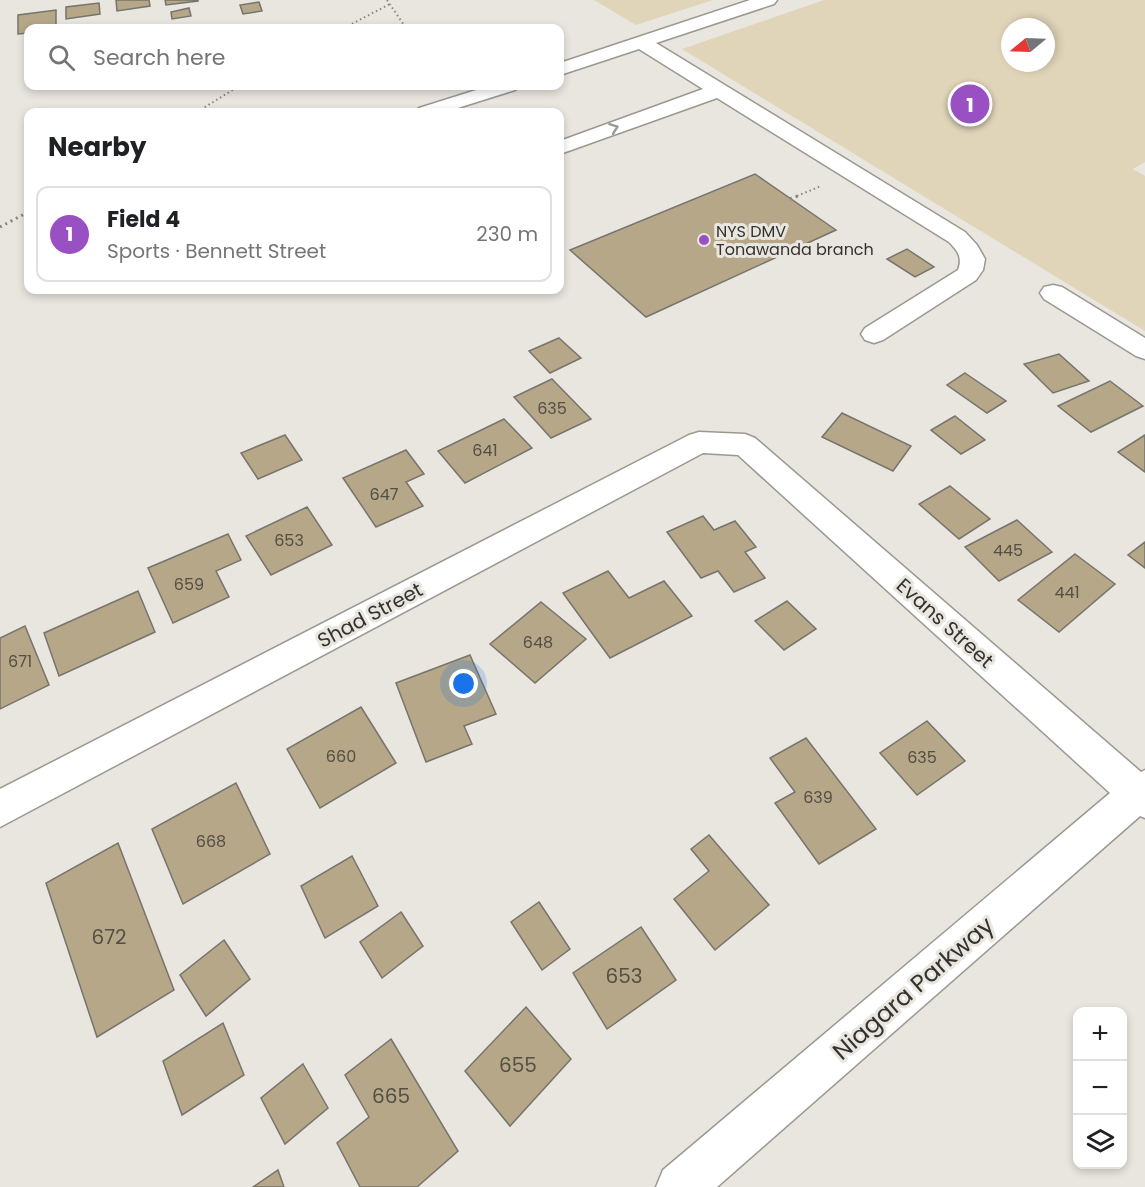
<!DOCTYPE html>
<html lang="en">
<head>
<meta charset="utf-8">
<style>
  body { margin:0; font-family:Poppins,sans-serif; background:#f2f2f2; color:#202124 }
  .controls { position:absolute; right:18px; bottom:18px; display:grid; overflow:hidden; border-radius:12px; box-shadow:0 3px 9px #0003 }
  .controls button { width:54px; height:54px; display:grid; place-items:center; padding:0; border:0; border-bottom:2px solid #e0e0e0; background:#fff; color:#202124; font:30px sans-serif }
  .compass { position:absolute; left:1001px; top:18px; width:54px; height:54px; border-radius:50%; background:#fff; box-shadow:0 3px 9px #0003; rotate:251deg }
  .you { position:absolute; left:464px; top:684px; width:21px; height:21px; margin:-15px; border:4px solid #fff; border-radius:50%; background:#1a73e8; box-shadow:0 0 0 9px #1a73e833 }
  .badge { display:grid; place-items:center; width:39px; height:39px; border-radius:50%; background:#9950c3; color:#fff; font-size:20px; font-weight:700 }
  .pin { position:absolute; translate:-50% -50%; border:3px solid #fff; box-shadow:0 2px 6px #0006 }
  .list { margin:0; padding:0; list-style:none }
  h2 { display:flex; justify-content:space-between; align-items:center; height:78px; margin:0; padding:0 24px; font-size:26px }
  h2 small { font-size:20px; font-weight:400; color:#757577 }
  .list li { display:grid; grid-template-columns:39px 1fr auto; gap:18px; align-items:center; box-sizing:border-box; height:96px; margin:0 12px 12px; padding:0 12px; border:2px solid #e0e0e0; border-radius:12px }
  .list b { display:block; font-size:22px; white-space:nowrap }
  .list p { margin:0; font-size:20px; white-space:nowrap; color:#757577 }
  .list em { font-size:20px; font-style:normal; color:#757577 }
  .icon { flex:none; width:33px; height:33px; fill:none; stroke:currentColor; stroke-width:2; stroke-linecap:round; stroke-linejoin:round }
  .map { position:relative; flex:none; width:1145px; height:1187px; overflow:hidden }
  .search { position:absolute; background:#fff; box-shadow:0 3px 9px #0003; left:24px; top:24px; width:540px; height:66px; display:flex; align-items:center; gap:15px; box-sizing:border-box; padding:0 21px; border-radius:12px; color:#757577; font-size:22px }
  .panel { position:absolute; background:#fff; box-shadow:0 3px 9px #0003; left:24px; top:108px; width:540px; height:186px; border-radius:12px }
  .map>svg:first-child { display:block }
  .green { fill:#e0d5b9; fill-rule:evenodd }
  .building { fill:#b5a787; stroke:#77746e; stroke-width:1.5 }
  .lines { fill:none; stroke-linecap:round; stroke-linejoin:round }
  .minor-casing { stroke:#9b9892; stroke-width:3 }
  .path-far1 { stroke:#888681; stroke-width:2; stroke-dasharray:1.5 3; stroke-linecap:butt }
  .path { stroke:#888681; stroke-width:3; stroke-dasharray:2 4; stroke-linecap:butt }
  .minor { fill:#fff; fill-rule:evenodd }
  .oneway { stroke:#999897 }
  .poi-dot { fill:#9950c3; stroke:#e9e6df; stroke-width:2 }
  .labels { text-anchor:middle; dominant-baseline:central; stroke-width:6; stroke-linejoin:round; paint-order:stroke }
  .far-poi-label { font-size:16px; fill:#33322f; stroke:#e9e6df; text-anchor:start }
  .number-label { font-size:16px; fill:#544f45 }
  .street-label { font-size:20px; fill:#33322f; stroke:#e9e6df }
  .near-number-label { font-size:20px; fill:#544f45 }
  .near-street-label { font-size:24px; fill:#33322f; stroke:#e9e6df }
</style>
</head>
<body>
<div class="map">
<svg width="1145" height="1187" viewBox="0 0 1145 1187">
  <rect width="100%" height="100%" fill="#e9e6df"/>
  <g class="green">
    <polygon points="594,0 713,0 636,25"/>
    <path d="M824 0H1145V162L1133 169 1145 176V331L682 49ZM1010 27H1046V63H1010Z"/>
  </g>
  <g class="building">
    <polygon points="116,0 149,0 150,6 117,11"/>
    <polygon points="165,0 198,0 198,1 166,5"/>
    <polygon points="259,2 262,11 243,14 240,5"/>
    <polygon points="99,3 100,14 66,19 66,7"/>
    <polygon points="189,8 191,16 172,19 171,12"/>
    <polygon points="56,10 56,28 28,28 28,33 18,34 18,15"/>
    <polygon points="755,174 836,230 646,317 570,250"/>
    <polygon points="907,249 934,267 915,277 887,259"/>
    <polygon points="559,338 581,358 550,373 529,351"/>
    <polygon points="1059,354 1089,381 1053,393 1024,364"/>
    <polygon points="965,373 1006,401 987,413 947,385"/>
    <polygon points="552,379 591,419 551,438 514,397"/>
    <polygon points="1110,381 1143,406 1091,432 1058,406"/>
    <polygon points="842,413 911,446 893,471 822,437"/>
    <polygon points="955,416 985,440 961,454 931,430"/>
    <polygon points="504,419 532,448 465,483 438,451"/>
    <polygon points="285,435 302,460 258,479 241,453"/>
    <polygon points="1145,435 1145,472 1118,452"/>
    <polygon points="406,450 424,474 406,482 423,506 376,527 343,478"/>
    <polygon points="950,486 990,519 959,539 919,504"/>
    <polygon points="307,507 332,545 271,575 246,536"/>
    <polygon points="703,516 714,530 735,521 756,547 745,552 765,578 734,592 718,571 701,578 667,532"/>
    <polygon points="1017,520 1052,552 999,581 965,547"/>
    <polygon points="228,534 241,560 216,571 229,597 173,623 148,568"/>
    <polygon points="1145,542 1145,568 1128,555"/>
    <polygon points="1075,554 1115,584 1059,632 1018,600"/>
    <polygon points="608,571 629,598 664,581 692,616 610,658 563,593"/>
    <polygon points="138,591 155,632 59,676 44,633"/>
    <polygon points="787,601 816,629 784,650 755,621"/>
    <polygon points="541,602 586,639 535,683 490,644"/>
    <polygon points="25,626 49,685 0,709 0,638"/>
    <polygon points="470,655 496,714 464,726 472,744 426,762 396,683"/>
    <polygon points="361,707 396,763 320,808 287,749"/>
    <polygon points="927,721 965,761 917,795 880,753"/>
    <polygon points="806,738 876,829 819,864 775,803 795,792 770,758"/>
    <polygon points="236,783 270,854 183,904 152,829"/>
    <polygon points="709,835 769,905 715,950 674,899 709,871 691,849"/>
    <polygon points="118,843 174,990 97,1037 46,883"/>
    <polygon points="352,856 378,906 325,938 301,886"/>
    <polygon points="539,902 570,949 542,970 511,922"/>
    <polygon points="401,912 423,946 382,978 360,942"/>
    <polygon points="641,927 676,980 607,1029 573,973"/>
    <polygon points="224,940 250,979 206,1016 180,975"/>
    <polygon points="526,1007 571,1059 510,1126 465,1071"/>
    <polygon points="223,1023 244,1075 182,1115 163,1061"/>
    <polygon points="391,1039 458,1151 417,1187 360,1187 337,1143 369,1117 345,1075"/>
    <polygon points="303,1064 328,1108 285,1144 261,1098"/>
    <polygon points="278,1170 284,1187 253,1187"/>
  </g>
  <g class="lines">
    <g class="minor-casing">
      <g id="minor">
        <path d="M750 0H777L774 4 656 43 965 232 977 245 985 259 983 270 976 280 883 340 874 343 865 340 861 334 865 328 958 270C963 257 957 250 949 242L717 98 560 154V141L703 89 639 49 560 75V63Z"/>
        <polygon points="489,86 518,86 515,90 445,112 416,112 419,108"/>
        <polygon points="1053,285 1062,287 1145,338 1145,359 1136,356 1044,299 1040,293 1044,287"/>
        <polygon points="699,432 745,434 755,438 1141,772 1145,770 1145,818 1140,816 717,1187 656,1187 663,1170 1110,793 738,455 703,453 0,827 0,789 689,435"/>
      </g>
    </g>
    <g class="path-far1">
      <polyline points="387,0 406,28"/>
      <polyline points="344,28 390,4"/>
      <polyline points="197,112 239,86"/>
      <polyline points="797,196 821,186"/>
    </g>
    <g class="path">
      <polyline points="790,199 800,195"/>
      <polyline points="0,227 28,212"/>
    </g>
    <use href="#minor" class="minor"/>
  </g>
  <defs><path id="oneway-chevron" d="M-2-3.5L2.5 0L-2 3.5" fill="none" stroke-width="1.6" stroke-linecap="round" stroke-linejoin="round" transform="scale(1.5)"/></defs>
  <use class="oneway" href="#oneway-chevron" transform="translate(614 128) rotate(-20)"/>
  <circle class="poi-dot" cx="704" cy="240" r="6"/>
  <g class="labels">
    <g class="far-poi-label">
      <text x="716" y="231">NYS DMV<tspan x="716" dy="18">Tonawanda branch</tspan></text>
    </g>
    <g class="number-label">
      <text x="552" y="408">635</text>
      <text x="485" y="450">641</text>
      <text x="384" y="494">647</text>
      <text x="289" y="540">653</text>
      <text x="1008" y="550">445</text>
      <text x="189" y="584">659</text>
      <text x="1067" y="592">441</text>
      <text x="538" y="642">648</text>
      <text x="20" y="661">671</text>
      <text x="341" y="756">660</text>
      <text x="922" y="757">635</text>
      <text x="818" y="797">639</text>
      <text x="211" y="841">668</text>
    </g>
    <g class="street-label">
      <text transform="translate(370 615) rotate(-28)">Shad Street</text>
      <text transform="translate(945 623) rotate(42)">Evans Street</text>
    </g>
    <g class="near-number-label">
      <text x="109" y="937">672</text>
      <text x="624" y="976">653</text>
      <text x="518" y="1065">655</text>
      <text x="391" y="1096">665</text>
    </g>
    <g class="near-street-label">
      <text transform="translate(913 988) rotate(-41)">Niagara Parkway</text>
    </g>
  </g>
</svg>
<div class="controls">
<button>+</button>
<button>−</button>
<button><svg class="icon" aria-label="layers" viewBox="0 0 24 24"><path d="M12 4l9 5-9 5-9-5zM3 14l9 5 9-5"/></svg></button>
</div>
<svg class="compass" viewBox="-18 -18 36 36"><path d="M0-13l5 13h-10z" fill="#e53935"/><path d="M0 13l5-13h-10z" fill="#757577"/></svg>
<div class="you"></div>
<div class="pin badge" style="left:970px;top:104px">1</div>
<div class="search"><svg class="icon" aria-label="search" viewBox="0 0 24 24"><circle cx="10" cy="10" r="6"/><path d="M15 15l6 6"/></svg>Search here</div>
<section class="panel">
<h2>Nearby<small></small></h2>
<ul class="list">
<li><span class="badge">1</span><div><b>Field 4</b><p>Sports · Bennett Street</p></div><em>230 m</em></li>
</ul>
</section>
</div>
</body>
</html>
